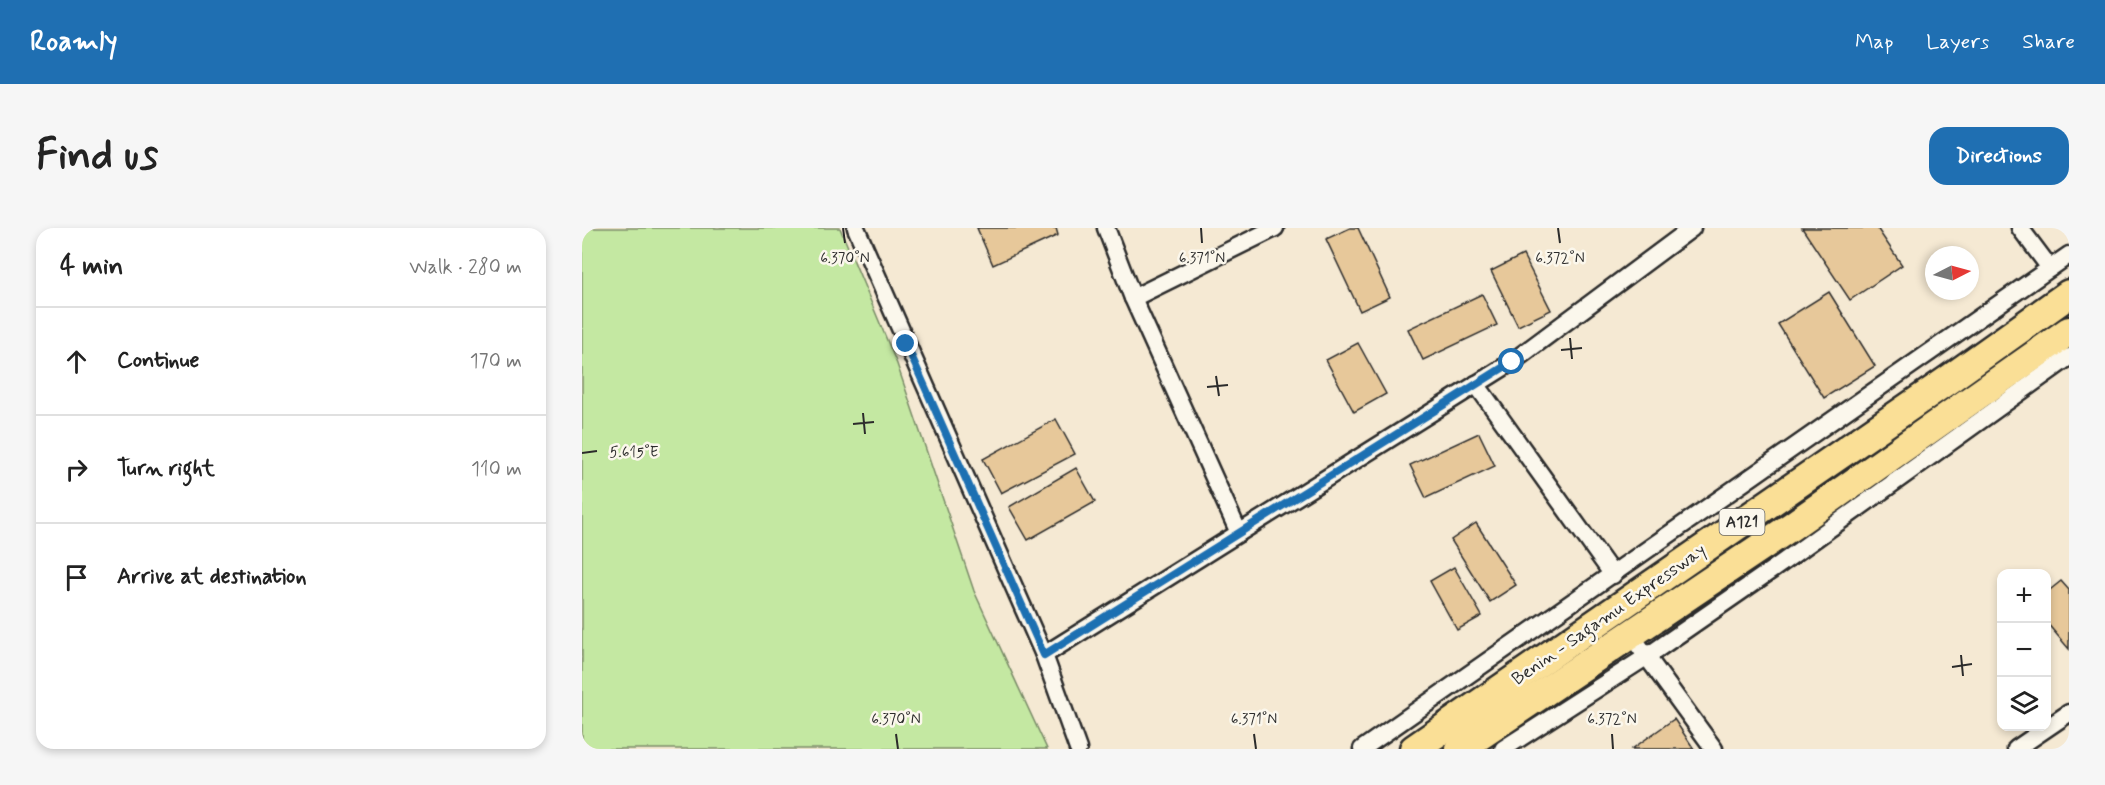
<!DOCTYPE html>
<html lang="en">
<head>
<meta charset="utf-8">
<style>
  body { margin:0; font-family:Mynerve,sans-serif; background:#f6f6f6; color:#222 }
  .controls { position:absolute; right:18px; bottom:18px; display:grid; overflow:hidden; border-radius:12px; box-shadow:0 3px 9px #0003 }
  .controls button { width:54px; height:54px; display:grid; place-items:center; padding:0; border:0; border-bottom:2px solid #e0e0e0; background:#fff; color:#222; font:30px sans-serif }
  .compass { position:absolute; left:1343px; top:18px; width:54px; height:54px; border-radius:50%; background:#fff; box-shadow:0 3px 9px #0003; rotate:84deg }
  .stop { position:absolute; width:18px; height:18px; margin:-14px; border:4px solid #1f6fb2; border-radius:50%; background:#fff }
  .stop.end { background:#1f6fb2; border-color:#fff; box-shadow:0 2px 6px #0008 }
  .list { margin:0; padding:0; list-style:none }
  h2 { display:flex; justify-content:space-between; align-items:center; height:78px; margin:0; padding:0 24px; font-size:26px }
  h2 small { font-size:20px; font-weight:400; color:#767676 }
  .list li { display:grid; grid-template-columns:39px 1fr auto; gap:18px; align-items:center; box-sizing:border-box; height:108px; padding:0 24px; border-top:2px solid #e0e0e0 }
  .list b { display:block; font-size:22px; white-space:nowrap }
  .list em { font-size:20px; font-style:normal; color:#767676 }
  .icon { flex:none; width:33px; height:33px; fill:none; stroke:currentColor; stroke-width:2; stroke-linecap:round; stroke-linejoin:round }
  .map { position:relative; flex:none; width:1487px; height:521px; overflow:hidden; border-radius:18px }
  header { display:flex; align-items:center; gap:36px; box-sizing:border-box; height:84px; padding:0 30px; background:#1f6fb2; color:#fff }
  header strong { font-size:28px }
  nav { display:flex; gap:33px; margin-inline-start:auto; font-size:21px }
  .intro { display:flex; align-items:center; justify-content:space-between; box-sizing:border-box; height:144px; padding:0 36px }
  h1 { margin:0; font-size:42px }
  .button { padding:15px 27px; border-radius:18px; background:#1f6fb2; color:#fff; font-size:21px; font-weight:700 }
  main { display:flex; gap:36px; padding:0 36px }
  aside { flex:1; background:#fff; border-radius:18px; box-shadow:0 3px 9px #0003 }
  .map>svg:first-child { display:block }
  .green { fill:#c4e8a2; stroke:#788a66; stroke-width:1.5 }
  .building { fill:#e7c89a; stroke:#2b2b2b; stroke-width:1.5 }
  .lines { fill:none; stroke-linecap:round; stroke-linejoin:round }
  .minor-casing { stroke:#2b2b2b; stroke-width:21 }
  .trunk-casing { stroke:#2b2b2b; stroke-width:33 }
  .minor { stroke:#fbf7ec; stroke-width:16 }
  .trunk { stroke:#fadf96; stroke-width:28 }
  .route { stroke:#1f6fb2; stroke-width:8 }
  .ticks { fill:none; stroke:#2b2b2b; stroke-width:2 }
  .labels { text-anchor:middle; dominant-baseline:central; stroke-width:5; stroke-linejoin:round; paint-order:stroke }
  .shield { fill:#fbf7ec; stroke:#696865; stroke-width:1.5 }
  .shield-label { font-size:16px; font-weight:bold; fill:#2b2b2b }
  .street-label { font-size:18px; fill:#2b2b2b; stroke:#fbf7ec }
  .ticks-label { font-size:15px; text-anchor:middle; fill:#2b2b2b; stroke:#fbf7ec; stroke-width:5; stroke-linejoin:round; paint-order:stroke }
</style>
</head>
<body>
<header>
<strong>Roamly</strong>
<nav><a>Map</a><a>Layers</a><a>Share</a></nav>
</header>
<div class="intro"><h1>Find us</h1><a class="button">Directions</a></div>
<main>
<aside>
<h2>4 min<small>Walk · 280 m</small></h2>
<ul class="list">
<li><svg class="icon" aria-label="ahead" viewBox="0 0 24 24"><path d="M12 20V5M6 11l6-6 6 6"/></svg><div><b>Continue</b></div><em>170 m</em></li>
<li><svg class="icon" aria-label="right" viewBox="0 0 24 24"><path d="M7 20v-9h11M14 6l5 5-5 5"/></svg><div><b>Turn right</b></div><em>110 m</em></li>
<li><svg class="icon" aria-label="arrive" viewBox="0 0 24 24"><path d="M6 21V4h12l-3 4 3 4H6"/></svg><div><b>Arrive at destination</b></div></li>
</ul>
</aside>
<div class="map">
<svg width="1487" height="521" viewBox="0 0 1487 521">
  <rect width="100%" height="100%" fill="#f5e9d3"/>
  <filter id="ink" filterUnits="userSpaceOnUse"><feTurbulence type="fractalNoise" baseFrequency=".0167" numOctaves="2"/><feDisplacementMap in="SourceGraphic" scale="12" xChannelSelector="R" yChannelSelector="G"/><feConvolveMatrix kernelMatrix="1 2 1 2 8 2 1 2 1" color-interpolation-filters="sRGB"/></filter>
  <g filter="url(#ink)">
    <polygon class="green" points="0,0 258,0 315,136 392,363 465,521 0,521"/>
    <g class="building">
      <polygon points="395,0 474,0 476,7 411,37"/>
      <polygon points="768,0 776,0 808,69 778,83 744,11"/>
      <polygon points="1220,0 1295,0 1320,37 1268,72"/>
      <polygon points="941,27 969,82 936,98 909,43"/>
      <polygon points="1247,64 1293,138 1242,170 1196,96"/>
      <polygon points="900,66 915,97 841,132 826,101"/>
      <polygon points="776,115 804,166 772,184 744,132"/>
      <polygon points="474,191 493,226 419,265 401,231"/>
      <polygon points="897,205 913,238 844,270 828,237"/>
      <polygon points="494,240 513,274 446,312 427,279"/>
      <polygon points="894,295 934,357 908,374 869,312"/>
      <polygon points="872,339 900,388 875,402 848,353"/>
      <polygon points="1479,353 1487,362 1487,421 1464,394 1464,365"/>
      <polygon points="1092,491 1112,521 1050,521"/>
    </g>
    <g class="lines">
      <g class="minor-casing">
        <g id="minor">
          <polyline points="274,0 462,427 496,521"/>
          <polyline points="524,0 551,70 657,305"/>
          <polyline points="1438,0 1468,40"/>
          <polyline points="551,70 693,0"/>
          <polyline points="894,156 1031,347"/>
          <polyline points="1049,407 1132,521"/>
          <polyline points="462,427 930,134 1110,0"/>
          <polyline points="780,521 1487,27"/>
          <polyline points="921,521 1064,429 1194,339 1487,129"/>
          <polyline points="1434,521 1487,485"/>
        </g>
      </g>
      <g class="trunk-casing">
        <g id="trunk">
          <polyline points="832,521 1366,152 1487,66"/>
          <polyline points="878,521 1210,298 1487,103"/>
        </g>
      </g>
      <use href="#minor" class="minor"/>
      <use href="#trunk" class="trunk"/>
    </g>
  </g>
  <g class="lines" filter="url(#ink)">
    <polyline class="route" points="324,116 462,427 930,134"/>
  </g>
  <path class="ticks" d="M261 0 263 15M619 0 620 15M976 0 978 15M988 110 990 131M979 122 1000 120M634 148 637 168M625 159 646 157M281 185 283 206M271 196 292 194M0 225 15 223M1379 427 1381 448M1370 439 1390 436M314 506 316 521M672 506 674 521M1030 506 1031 521"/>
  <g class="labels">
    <rect class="shield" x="1137.5" y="281" width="45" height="26" rx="4.5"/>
    <g class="shield-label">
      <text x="1160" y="294">A121</text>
    </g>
    <g class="street-label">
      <text transform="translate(1027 387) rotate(-35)">Benin - Sagamu Expressway</text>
    </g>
  </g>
  <g class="ticks-label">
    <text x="263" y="35">6.370°N</text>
    <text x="620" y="35">6.371°N</text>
    <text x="978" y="35">6.372°N</text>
    <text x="52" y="229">5.615°E</text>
    <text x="314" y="496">6.370°N</text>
    <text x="672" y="496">6.371°N</text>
    <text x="1030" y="496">6.372°N</text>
  </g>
</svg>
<div class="controls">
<button>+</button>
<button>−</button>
<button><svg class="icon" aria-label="layers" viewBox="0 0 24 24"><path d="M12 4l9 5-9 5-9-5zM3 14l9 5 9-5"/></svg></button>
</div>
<svg class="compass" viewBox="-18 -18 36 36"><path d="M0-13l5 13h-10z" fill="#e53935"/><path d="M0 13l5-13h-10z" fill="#767676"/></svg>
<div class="stop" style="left:930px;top:134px"></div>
<div class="stop end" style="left:324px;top:116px"></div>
</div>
</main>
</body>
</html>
